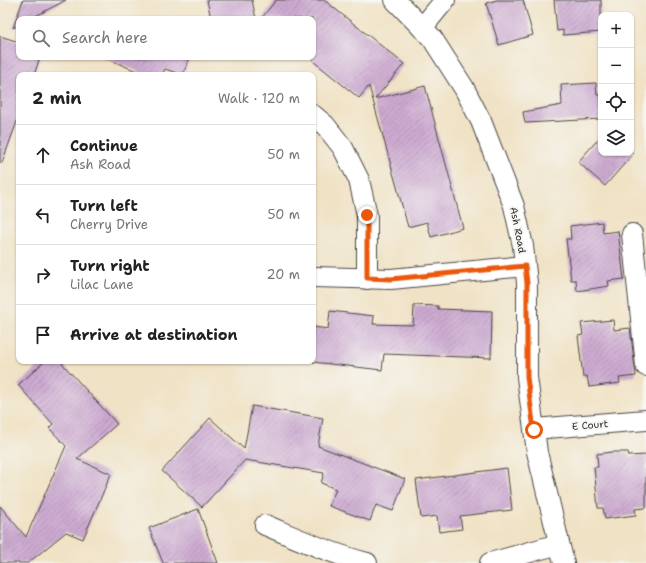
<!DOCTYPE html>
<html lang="en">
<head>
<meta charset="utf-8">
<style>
  body { margin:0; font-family:"Shantell Sans",sans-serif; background:#f6f6f6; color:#202124 }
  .controls { position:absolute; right:12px; top:12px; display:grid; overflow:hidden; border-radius:8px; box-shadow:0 1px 3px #0004 }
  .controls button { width:36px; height:36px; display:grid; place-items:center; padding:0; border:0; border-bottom:1px solid #e0e0e0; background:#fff; color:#202124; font:20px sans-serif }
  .stop { position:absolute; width:12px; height:12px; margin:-9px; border:3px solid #ea580c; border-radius:50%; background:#fff }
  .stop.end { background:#ea580c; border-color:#fff; box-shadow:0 1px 4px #0008 }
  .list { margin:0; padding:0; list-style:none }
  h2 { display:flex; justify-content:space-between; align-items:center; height:52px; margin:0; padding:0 16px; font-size:17px }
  h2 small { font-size:13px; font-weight:400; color:#757577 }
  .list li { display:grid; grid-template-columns:26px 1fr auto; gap:12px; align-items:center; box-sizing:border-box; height:60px; padding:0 16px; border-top:1px solid #e0e0e0 }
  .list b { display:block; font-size:15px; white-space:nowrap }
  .list p { margin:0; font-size:13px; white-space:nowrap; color:#757577 }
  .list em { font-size:13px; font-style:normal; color:#757577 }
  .icon { flex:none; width:22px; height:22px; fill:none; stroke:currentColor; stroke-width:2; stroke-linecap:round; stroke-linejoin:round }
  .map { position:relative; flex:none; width:646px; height:563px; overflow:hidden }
  .search { position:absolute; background:#fff; box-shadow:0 1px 3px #0004; left:16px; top:16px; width:300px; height:44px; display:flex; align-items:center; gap:10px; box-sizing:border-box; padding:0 14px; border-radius:8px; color:#757577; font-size:15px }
  .panel { position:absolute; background:#fff; box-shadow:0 1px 3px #0004; left:16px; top:72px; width:300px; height:292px; border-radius:8px }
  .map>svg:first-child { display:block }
  .building { fill:url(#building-hatch) }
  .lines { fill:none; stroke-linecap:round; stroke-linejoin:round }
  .street-casing { stroke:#494642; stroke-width:22 }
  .street { stroke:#fff; stroke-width:20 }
  .route { stroke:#ea580c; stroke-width:5 }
  .labels { text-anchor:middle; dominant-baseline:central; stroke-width:4; stroke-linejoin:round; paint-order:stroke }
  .street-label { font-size:10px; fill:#2b2b2b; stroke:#f6f6f2 }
</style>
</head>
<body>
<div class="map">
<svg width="646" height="563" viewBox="0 0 646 563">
  <defs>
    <pattern id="building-hatch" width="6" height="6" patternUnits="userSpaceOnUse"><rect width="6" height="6" fill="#cdaad1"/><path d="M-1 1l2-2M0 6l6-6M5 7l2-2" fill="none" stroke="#a78baa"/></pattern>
  </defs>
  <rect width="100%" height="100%" fill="#f6f6f2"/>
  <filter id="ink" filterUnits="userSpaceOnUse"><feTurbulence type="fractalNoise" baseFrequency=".025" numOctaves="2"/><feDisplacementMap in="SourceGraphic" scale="8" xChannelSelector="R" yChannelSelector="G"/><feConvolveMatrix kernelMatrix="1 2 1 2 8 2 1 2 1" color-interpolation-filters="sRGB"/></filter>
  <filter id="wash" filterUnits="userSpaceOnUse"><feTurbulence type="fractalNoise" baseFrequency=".012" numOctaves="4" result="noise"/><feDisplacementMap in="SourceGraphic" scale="16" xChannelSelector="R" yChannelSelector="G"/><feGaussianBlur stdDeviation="0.9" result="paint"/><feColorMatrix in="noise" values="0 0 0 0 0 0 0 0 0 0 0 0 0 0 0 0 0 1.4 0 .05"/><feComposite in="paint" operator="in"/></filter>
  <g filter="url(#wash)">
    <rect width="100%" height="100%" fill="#f0e2c5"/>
    <g id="blocks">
      <g class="building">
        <polygon points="23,0 66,0 30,19 19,19 19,25 13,28"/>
        <polygon points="207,0 252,0 256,19 211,19"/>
        <polygon points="276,0 324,0 404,64 375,99 425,86 463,228 431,237 427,222 408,227 369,86 359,98 313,61 313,19 261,19"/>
        <polygon points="497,0 523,0 533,35 499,45 486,3"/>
        <polygon points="554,0 601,0 601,32 563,35 563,30 557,31"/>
        <polygon points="0,36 19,42 19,57 40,57 34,75 19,75 19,116 2,163 0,162"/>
        <polygon points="103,57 190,57 183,75 165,69 162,75 146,75"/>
        <polygon points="596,83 597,95 601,95 601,119 525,123 523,112 562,105 561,85"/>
        <polygon points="601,136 601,153 631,152 633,154 605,186 578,162"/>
        <polygon points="602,222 603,233 618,231 624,279 608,281 609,286 577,291 576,280 571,280 566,239 571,239 570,226"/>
        <polygon points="414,305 438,306 438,309 492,311 491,358 384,354 382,370 313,362 313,327 328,329 330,311 374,316 373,324 413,325"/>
        <polygon points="613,320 614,330 630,328 636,376 619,378 620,383 589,387 587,376 583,377 578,336 583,335 581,323"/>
        <polygon points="45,361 60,361 117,424 77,459 111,474 83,539 66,532 28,563 0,563 0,506 26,537 66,446 49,428 53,424 18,385"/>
        <polygon points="252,406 323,418 318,446 405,479 393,511 376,505 370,521 329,506 336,489 321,483 324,473 245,460 202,507 162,471 210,418 244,449"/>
        <polygon points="612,452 628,452 629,456 646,455 646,508 635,509 636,515 605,519 603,508 598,508 594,467 598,467 597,454"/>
        <polygon points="507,468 512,510 460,516 462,529 439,532 437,516 421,518 416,480"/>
        <polygon points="198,509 218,563 163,563 149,528"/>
      </g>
    </g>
  </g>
  <g filter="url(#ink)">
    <use href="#blocks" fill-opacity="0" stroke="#494642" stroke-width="1"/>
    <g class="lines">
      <g class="street-casing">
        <g id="street">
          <polyline points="395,0 432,38 464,88 481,121 514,206 523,246 527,283 527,377 537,452 564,563"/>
          <polyline points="422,28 445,0"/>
          <polyline points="313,115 325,125 343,148 359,180 367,215 367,279"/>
          <polyline points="632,234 646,366"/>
          <polyline points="313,277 391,279 525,266"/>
          <polyline points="534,429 646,420"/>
          <path d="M265 525C299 539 332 554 367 563"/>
          <polyline points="490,563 559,544"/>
        </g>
      </g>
      <use href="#street" class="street"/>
    </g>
  </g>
  <g class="lines" filter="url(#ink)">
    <polyline class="route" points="367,215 367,278 391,279 525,266 527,283 527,377 534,430"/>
  </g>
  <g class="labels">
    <g class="street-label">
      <text transform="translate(518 230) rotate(79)">Ash Road</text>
      <text transform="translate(590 425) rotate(-5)">E Court</text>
    </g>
  </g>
</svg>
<div class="controls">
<button>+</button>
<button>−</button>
<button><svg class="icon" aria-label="locate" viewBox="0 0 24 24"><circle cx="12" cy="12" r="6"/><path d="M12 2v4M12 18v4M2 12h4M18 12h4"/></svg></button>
<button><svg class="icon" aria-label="layers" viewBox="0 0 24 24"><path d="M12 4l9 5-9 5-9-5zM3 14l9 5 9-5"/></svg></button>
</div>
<div class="stop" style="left:534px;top:430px"></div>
<div class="stop end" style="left:367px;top:215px"></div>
<div class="search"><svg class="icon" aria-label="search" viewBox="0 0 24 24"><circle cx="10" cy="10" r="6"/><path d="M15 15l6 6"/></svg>Search here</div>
<section class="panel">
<h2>2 min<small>Walk · 120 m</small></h2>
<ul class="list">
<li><svg class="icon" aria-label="ahead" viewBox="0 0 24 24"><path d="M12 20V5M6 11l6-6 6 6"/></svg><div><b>Continue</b><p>Ash Road</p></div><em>50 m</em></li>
<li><svg class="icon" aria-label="left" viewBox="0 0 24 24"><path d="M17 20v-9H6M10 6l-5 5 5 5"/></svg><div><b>Turn left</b><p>Cherry Drive</p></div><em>50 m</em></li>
<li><svg class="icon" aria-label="right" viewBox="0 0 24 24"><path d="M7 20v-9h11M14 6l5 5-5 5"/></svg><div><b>Turn right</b><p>Lilac Lane</p></div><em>20 m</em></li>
<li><svg class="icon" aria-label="arrive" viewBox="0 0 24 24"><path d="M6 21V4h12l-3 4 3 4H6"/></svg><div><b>Arrive at destination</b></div></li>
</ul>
</section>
</div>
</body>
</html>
